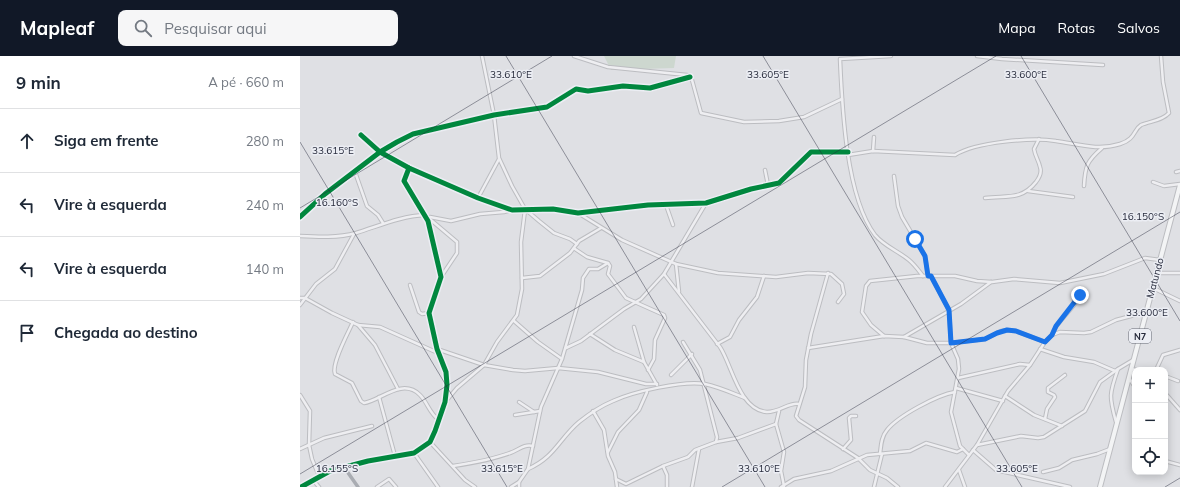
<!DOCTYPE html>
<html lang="pt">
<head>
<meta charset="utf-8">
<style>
  body { margin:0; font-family:Mulish,sans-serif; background:#f6f6f7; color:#1f2937 }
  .controls { position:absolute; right:12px; bottom:12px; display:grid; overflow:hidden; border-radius:8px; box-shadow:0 2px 10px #0003 }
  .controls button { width:36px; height:36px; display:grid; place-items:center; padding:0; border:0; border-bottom:1px solid #e0e1e3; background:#fff; color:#1f2937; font:20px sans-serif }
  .stop { position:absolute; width:12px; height:12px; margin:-9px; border:3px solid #1a73e8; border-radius:50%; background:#fff }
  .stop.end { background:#1a73e8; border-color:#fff; box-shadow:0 1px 4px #0008 }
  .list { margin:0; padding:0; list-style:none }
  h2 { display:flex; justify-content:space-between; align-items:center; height:52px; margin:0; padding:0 16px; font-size:17px }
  h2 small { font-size:13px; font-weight:400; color:#747a83 }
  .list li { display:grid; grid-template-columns:26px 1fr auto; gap:12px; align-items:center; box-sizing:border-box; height:64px; padding:0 16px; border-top:1px solid #e0e1e3 }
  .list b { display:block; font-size:15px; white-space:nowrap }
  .list em { font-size:13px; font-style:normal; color:#747a83 }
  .icon { flex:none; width:22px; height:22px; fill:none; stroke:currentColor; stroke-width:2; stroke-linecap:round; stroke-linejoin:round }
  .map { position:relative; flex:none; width:880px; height:431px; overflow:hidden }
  header { display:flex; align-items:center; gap:24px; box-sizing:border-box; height:56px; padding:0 20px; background:#111827; color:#fff }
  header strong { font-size:19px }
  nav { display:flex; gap:22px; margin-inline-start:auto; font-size:14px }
  .search { width:280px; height:36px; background:#f6f6f7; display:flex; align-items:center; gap:10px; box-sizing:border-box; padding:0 14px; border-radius:8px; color:#747a83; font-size:15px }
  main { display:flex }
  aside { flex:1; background:#fff }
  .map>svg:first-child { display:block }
  .green { fill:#cdd7cf }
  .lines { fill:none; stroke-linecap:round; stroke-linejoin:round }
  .street-casing { stroke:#bcbdc1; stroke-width:4.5 }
  .primary-casing { stroke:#bcbdc1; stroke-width:6 }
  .street { stroke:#eeeef1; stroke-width:2.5 }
  .secondary { stroke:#a9acb2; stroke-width:3.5 }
  .primary { stroke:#f3f4f5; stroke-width:4 }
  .cycleway-casing { stroke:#eceef4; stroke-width:8 }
  .cycleway { stroke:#00873e; stroke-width:5 }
  .route { stroke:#1a73e8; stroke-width:5 }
  .ticks { fill:none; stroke:#272b3c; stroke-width:1; stroke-opacity:0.45 }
  .labels { text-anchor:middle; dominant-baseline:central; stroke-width:3; stroke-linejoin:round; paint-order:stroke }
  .shield { fill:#eceef4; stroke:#626673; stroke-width:1 }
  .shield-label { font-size:9px; font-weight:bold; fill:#272b3c }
  .street-label { font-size:10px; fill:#272b3c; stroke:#eceef4 }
  .ticks-label { font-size:10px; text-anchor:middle; fill:#272b3c; stroke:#eceef4; stroke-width:3; stroke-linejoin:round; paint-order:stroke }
</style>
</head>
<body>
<header>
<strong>Mapleaf</strong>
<div class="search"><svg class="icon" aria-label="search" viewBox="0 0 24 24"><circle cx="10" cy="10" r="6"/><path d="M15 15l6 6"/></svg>Pesquisar aqui</div>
<nav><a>Mapa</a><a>Rotas</a><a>Salvos</a></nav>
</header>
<main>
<aside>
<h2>9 min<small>A pé · 660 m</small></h2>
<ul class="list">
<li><svg class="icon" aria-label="ahead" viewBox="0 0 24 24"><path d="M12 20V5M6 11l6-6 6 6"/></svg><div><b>Siga em frente</b></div><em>280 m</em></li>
<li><svg class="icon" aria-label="left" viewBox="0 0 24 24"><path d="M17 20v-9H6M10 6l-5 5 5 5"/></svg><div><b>Vire à esquerda</b></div><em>240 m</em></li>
<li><svg class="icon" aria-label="left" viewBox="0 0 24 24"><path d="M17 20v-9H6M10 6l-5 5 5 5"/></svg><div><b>Vire à esquerda</b></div><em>140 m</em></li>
<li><svg class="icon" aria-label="arrive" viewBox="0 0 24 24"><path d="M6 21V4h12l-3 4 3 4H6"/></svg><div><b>Chegada ao destino</b></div></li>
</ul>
</aside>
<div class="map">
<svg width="880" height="431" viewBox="0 0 880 431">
  <rect width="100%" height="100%" fill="#dfe0e4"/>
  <polygon class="green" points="304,0 376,0 374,12 311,14"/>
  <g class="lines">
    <g class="street-casing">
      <g id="street">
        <polyline points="182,0 194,59 199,102 212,130 225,153 239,165 254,177 270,183 277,188"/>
        <polyline points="274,0 308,11 387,19 392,24 401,57 444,66 479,65 504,61 542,43"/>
        <path d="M591 0 540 3C542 51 546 141 575 179 584 190 598 195 609 204 615 209 619 215 623 220"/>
        <polyline points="677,0 702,3 803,9"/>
        <polyline points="61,79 80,96 109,112 178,142 212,154 253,153 278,157 348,149 406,147 451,133 479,127 511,96 548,96"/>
        <polyline points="573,95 574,81"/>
        <path d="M548 99 573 95 655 99C676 86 732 81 756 85 778 88 798 95 820 88 836 83 833 74 841 69 850 65 862 65 869 57L863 26 861 0"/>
        <polyline points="465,114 468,129"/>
        <polyline points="55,116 67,150 78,159 83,167"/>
        <polyline points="876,116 880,115"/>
        <polyline points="594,120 598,150 602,161 625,200 628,220"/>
        <polyline points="853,126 864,130 880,128"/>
        <path d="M784 130C785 110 787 105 802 92"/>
        <polyline points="728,135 773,141"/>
        <polyline points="178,142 199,103"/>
        <path d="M685 142C706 139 721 145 736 126 739 122 742 116 740 111 739 105 735 100 734 93L739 83"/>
        <polyline points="366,149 373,169"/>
        <polyline points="278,157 322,184 376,208 418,217 476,221 508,217 531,218 542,228 544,238 538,246"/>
        <polyline points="0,161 25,138 80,96 97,86 113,78 130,74 194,59 247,51 276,33 288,35 323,30 350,32 390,21"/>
        <polyline points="130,161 151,165 180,158 204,156 212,154"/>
        <path d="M0 180C18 181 38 182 56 177 79 170 101 160 125 159L157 186V197L141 221"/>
        <polyline points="275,193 287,201 308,207 310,210 308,218 326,242 364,259 365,262 355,284 354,303 348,314"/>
        <polyline points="376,208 379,236"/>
        <polyline points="528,217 511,278 506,304 505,331 496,360 499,364 558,402 570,414 587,422 598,431"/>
        <polyline points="857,217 880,217"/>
        <path d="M364 218 420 291C432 309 439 354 467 356 480 356 489 346 499 348"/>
        <polyline points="631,220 649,254 651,287 658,303 659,313 651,356 660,390 669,399"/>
        <polyline points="222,222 240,220 270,197 279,185 301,172"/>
        <polyline points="110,229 119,256 122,258 129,257"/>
        <polyline points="853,232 880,245"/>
        <polyline points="0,242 5,242 32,257 58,269 75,289 98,333"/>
        <polyline points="0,249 16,228 35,213 54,178"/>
        <polyline points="214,265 238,286 262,303"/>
        <path d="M53 266C48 277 31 308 35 318L52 327 61 345 64 347C80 345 102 321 120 339 128 347 129 357 139 364"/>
        <polyline points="58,269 80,271 138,297"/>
        <polyline points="334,271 344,306 357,329"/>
        <polyline points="290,278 315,294 344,306"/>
        <path d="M752 278C758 263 778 250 781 236"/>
        <polyline points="584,280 571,269 562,256 566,230 570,225 617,220 655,220 677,225 692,226 714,223 760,227 804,218 845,202 860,204"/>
        <polyline points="604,281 661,248 691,226"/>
        <polyline points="383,286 400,314 417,381 416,386"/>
        <polyline points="417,288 430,281 439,264 457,241 464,220"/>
        <polyline points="266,292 281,285 324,253 341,243 364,218 406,147"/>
        <polyline points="508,292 584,280 604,281 627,287 651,287 685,283 701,275 707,274 716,275 745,286"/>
        <polyline points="137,293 184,309 213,314 225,315 258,312 298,316 346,328 357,328"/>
        <polyline points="740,293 764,301 794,306 815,315"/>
        <polyline points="831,313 837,314"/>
        <polyline points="856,314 863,299 880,294"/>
        <polyline points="371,319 392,298"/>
        <polyline points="865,320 878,325"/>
        <polyline points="658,322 720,308 730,309"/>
        <polyline points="829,322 835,331"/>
        <polyline points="656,332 703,345"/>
        <polyline points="865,337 880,354"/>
        <polyline points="0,339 10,355 9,389 12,403 19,420"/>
        <polyline points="705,340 734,359 762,370"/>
        <polyline points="79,341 95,400"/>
        <polyline points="146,345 157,332 184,309 197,286 217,259 222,233 221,186 225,154"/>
        <polyline points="219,346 234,356"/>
        <polyline points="293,355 304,374 308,400 315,416 317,431"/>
        <polyline points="479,355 476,368 484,396 481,415 484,430"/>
        <polyline points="215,359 240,355"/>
        <polyline points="745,363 747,353 755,341 754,339 748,336 748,332 765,319"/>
        <path d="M816 366C809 341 809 338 818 313L833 304"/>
        <polyline points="130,386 165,424 175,431"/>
        <polyline points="677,389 721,380 738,382 744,381 785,355 800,326 818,313"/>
        <polyline points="0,393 24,382 72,370"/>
        <polyline points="543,393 551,384 549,362 551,360 556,360"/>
        <polyline points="673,394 696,414 770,431"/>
        <polyline points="308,396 318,376 339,354 347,336"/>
        <polyline points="114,397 138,431"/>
        <path d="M580 398C581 390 581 381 587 374 598 360 637 339 655 336"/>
        <polyline points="865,405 880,409"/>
        <path d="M153 410C173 407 191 404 210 397 219 394 223 388 233 390"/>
        <polyline points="363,410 367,419 367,431"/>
        <path d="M228 413C255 401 259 383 279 366 289 358 301 350 313 345 332 336 384 324 405 328 419 331 432 337 445 342"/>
        <polyline points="659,414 665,431"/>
        <polyline points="743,416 759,412 772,404 797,398 810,393"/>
        <polyline points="316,423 326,428 363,410 388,401 395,394 416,386 438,382 476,368"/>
        <polyline points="13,424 19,431"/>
        <polyline points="1,431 30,415 68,405 114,397 130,386 135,375 145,346 147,329 146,316 137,293 129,257 141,221 128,165 104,125 109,112"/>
        <polyline points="77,431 89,423 96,431"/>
        <polyline points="211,431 219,426"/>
        <polyline points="219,431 219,426 228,413 241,351 262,303 282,234 283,222 289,213 298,213 308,207"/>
        <polyline points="392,431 399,393"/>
        <polyline points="481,431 494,423 531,415 567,399 610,395 626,387 657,396 663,393"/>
        <polyline points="574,431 582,398"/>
        <polyline points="645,431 677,389 708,335 730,309 745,286 752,279 760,276 784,277 791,276 816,264 846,256"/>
      </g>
    </g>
    <g class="primary-casing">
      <polyline id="primary" points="800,431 880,129"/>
    </g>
    <use href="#street" class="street"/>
    <polyline class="secondary" points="44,411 58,431"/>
    <use href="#primary" class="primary"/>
    <g class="cycleway-casing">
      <g id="cycleway">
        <polyline points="61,79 80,96 109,112 178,142 212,154 253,153 278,157 348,149 406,147 451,133 479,127 511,96 548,96"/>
        <polyline points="0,161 25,138 80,96 97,86 113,78 130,74 194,59 247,51 276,33 288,35 323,30 350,32 390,21"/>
        <polyline points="1,431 30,415 68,405 114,397 130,386 135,375 145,346 147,329 146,316 137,293 129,257 141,221 128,165 104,125 109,112"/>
      </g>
    </g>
    <use href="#cycleway" class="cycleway"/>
  </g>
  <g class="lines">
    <polyline class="route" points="615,183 625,200 628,220 631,220 649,254 651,287 685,283 697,277 707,274 716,275 745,286 752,279 756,270 780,239"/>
  </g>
  <path class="ticks" d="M206 0 465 431M463 0 722 431M721 0 880 265M0 86 207 431M0 152 252 0M0 418 696 0M422 431 880 156M865 431 880 422"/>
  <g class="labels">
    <rect class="shield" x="829" y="273" width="22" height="14" rx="3"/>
    <g class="shield-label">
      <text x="840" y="280">N7</text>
    </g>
    <g class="street-label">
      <text transform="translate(855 222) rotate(-75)">Matundo</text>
    </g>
  </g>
  <g class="ticks-label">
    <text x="211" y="22">33.610°E</text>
    <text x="468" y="22">33.605°E</text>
    <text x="726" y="22">33.600°E</text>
    <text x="33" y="98">33.615°E</text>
    <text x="37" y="150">16.160°S</text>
    <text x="843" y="164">16.150°S</text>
    <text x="847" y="260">33.600°E</text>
    <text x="202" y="416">33.615°E</text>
    <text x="459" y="416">33.610°E</text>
    <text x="717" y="416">33.605°E</text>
    <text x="37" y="416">16.155°S</text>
  </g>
</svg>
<div class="controls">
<button>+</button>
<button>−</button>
<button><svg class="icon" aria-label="locate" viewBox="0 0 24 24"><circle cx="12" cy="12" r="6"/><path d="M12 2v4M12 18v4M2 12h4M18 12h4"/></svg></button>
</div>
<div class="stop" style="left:615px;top:183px"></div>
<div class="stop end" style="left:780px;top:239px"></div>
</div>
</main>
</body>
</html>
